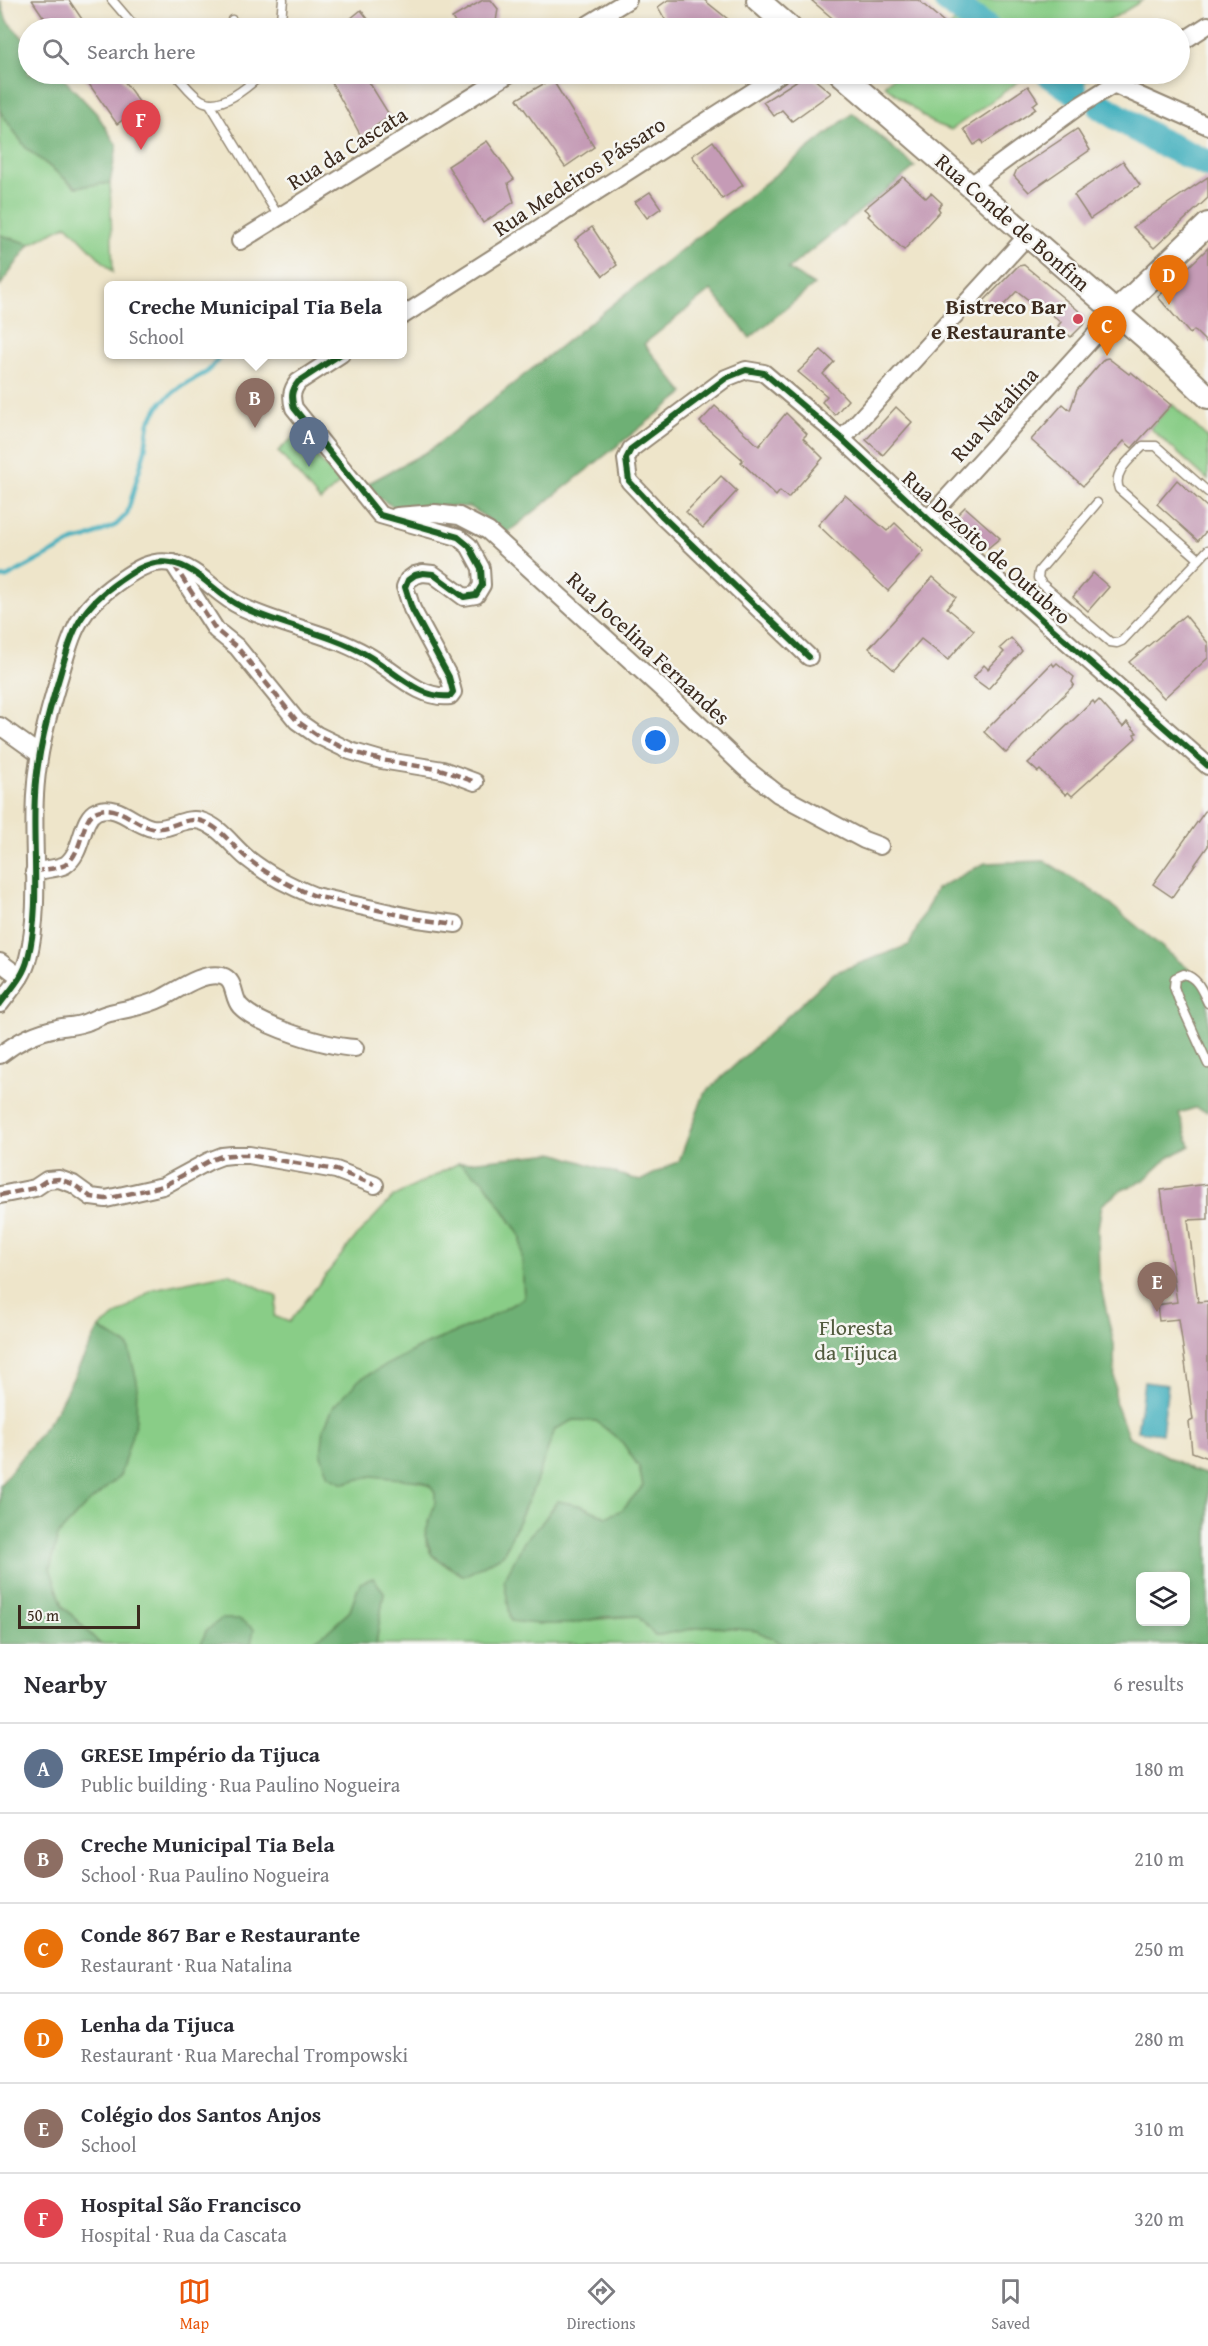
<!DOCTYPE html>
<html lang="en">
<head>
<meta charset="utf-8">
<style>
  body { margin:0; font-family:"Gentium Book Plus",serif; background:#f7f7f7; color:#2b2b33 }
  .controls { position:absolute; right:18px; bottom:18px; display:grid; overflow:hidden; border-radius:9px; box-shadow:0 3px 9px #0003 }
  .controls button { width:54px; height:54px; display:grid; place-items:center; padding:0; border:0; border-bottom:2px solid #e1e1e2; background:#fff; color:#2b2b33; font:30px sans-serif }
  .scale { position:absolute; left:18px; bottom:15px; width:122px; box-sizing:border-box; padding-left:6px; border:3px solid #3b2a1e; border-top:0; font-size:16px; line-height:21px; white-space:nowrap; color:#3b2a1e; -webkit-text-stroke:4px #f6f6f2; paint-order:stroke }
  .you { position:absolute; left:656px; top:741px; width:21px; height:21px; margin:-15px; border:4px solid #fff; border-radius:50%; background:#1a73e8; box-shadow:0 0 0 9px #1a73e833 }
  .badge { display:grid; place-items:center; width:39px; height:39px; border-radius:50%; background:#ea580c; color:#fff; font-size:20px; font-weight:700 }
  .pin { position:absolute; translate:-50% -50px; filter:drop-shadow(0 2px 3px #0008) }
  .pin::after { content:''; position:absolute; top:32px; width:21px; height:18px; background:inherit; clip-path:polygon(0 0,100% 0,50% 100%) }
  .popup { position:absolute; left:104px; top:281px; width:303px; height:78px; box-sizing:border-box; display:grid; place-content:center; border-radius:9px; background:#fff; filter:drop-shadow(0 2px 4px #0005); font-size:20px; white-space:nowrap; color:#7c7c81 }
  .popup b { font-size:22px; color:#2b2b33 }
  .popup::after { content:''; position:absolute; left:50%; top:100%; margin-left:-12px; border:12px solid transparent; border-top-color:#fff }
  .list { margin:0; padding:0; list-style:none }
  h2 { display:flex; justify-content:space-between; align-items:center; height:78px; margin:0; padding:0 24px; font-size:26px }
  h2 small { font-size:20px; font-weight:400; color:#7c7c81 }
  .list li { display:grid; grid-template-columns:39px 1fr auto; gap:18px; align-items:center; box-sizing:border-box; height:90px; padding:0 24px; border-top:2px solid #e1e1e2 }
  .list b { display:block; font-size:22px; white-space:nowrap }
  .list p { margin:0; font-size:20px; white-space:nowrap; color:#7c7c81 }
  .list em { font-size:20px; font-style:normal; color:#7c7c81 }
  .icon { flex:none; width:33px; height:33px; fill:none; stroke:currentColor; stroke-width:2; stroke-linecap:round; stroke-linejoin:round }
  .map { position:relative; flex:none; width:1208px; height:1644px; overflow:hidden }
  .search { position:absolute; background:#fff; box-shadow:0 3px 9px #0003; left:18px; right:18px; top:18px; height:66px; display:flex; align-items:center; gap:15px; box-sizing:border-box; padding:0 21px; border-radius:33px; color:#7c7c81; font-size:22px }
  .sheet { height:618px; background:#fff }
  nav { display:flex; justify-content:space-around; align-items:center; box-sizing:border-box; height:84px; border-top:2px solid #e1e1e2; background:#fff; font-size:16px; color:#7c7c81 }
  nav a { display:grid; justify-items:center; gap:3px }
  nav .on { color:#ea580c }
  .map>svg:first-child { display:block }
  .green { fill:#89cd87; stroke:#627c52; stroke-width:1.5 }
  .forest { fill:#6eb074; stroke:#546d49; stroke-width:1.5; fill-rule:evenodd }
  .water { fill:#40afbd; stroke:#3e6c6e; stroke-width:1.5 }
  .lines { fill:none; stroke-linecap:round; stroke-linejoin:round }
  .stream { stroke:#40afbd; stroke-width:4.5 }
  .river { stroke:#40afbd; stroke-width:28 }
  .building { fill:#c59bb6 }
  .lane-casing { stroke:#948874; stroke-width:11 }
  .street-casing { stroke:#948874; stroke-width:20 }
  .secondary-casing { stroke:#948874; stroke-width:26 }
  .lane { stroke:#fff; stroke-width:8 }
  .street { stroke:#fff; stroke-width:16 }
  .secondary { stroke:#fff; stroke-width:22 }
  .quiet { stroke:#8d6e63; stroke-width:4.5; stroke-dasharray:9 4.5; stroke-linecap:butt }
  .cycleway-casing { stroke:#f6f6f2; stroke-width:10 }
  .cycleway { stroke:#1b5e20; stroke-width:6 }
  .poi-dot { fill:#d1495b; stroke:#f6f6f2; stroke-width:2 }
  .labels { text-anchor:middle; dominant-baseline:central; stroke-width:5; stroke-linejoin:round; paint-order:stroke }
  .street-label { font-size:22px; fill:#3b2a1e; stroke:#f6f6f2 }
  .poi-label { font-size:22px; font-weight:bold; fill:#3b2a1e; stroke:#f6f6f2; text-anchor:end }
  .park-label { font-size:22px; fill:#525b3e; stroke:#f6f6f2 }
</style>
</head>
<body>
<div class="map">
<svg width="1208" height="1644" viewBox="0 0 1208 1644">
  <rect width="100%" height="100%" fill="#f6f6f2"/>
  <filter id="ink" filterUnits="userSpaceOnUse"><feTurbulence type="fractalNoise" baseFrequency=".0167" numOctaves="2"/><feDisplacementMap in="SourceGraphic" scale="12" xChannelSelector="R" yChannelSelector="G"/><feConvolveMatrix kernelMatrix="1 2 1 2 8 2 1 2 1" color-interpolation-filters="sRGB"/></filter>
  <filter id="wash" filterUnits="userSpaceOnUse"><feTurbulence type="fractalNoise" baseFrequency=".008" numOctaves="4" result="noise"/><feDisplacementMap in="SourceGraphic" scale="24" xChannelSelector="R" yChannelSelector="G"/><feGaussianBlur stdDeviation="1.35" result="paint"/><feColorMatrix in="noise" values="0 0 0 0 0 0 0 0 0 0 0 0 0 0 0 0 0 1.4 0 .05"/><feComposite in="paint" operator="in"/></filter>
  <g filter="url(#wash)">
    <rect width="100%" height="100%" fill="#eee5ca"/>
    <g class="green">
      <polygon points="980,0 1143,0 1097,28 948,28"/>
      <polygon points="897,74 1029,74 951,130 931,122 884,85"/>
      <polygon points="1038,74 1096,74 1069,93"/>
      <polygon points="0,111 26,148 75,187 110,183 113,272 67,225 30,244 0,235"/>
      <polygon points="1172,404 1208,438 1208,480 1150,428"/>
      <polygon points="297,434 340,483 320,501 278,451"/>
      <path d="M459 1163 484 1181 521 1237 524 1298 483 1321 420 1347 344 1483C353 1481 362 1477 371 1476 386 1474 431 1478 435 1494 440 1513 414 1533 433 1556 441 1564 455 1570 464 1576L503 1555 534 1487 555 1429 574 1420 596 1421 622 1442 639 1467 643 1486 622 1510 606 1517 582 1506 557 1501 544 1520 537 1624C571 1624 604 1617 638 1616L655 1636 706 1626 757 1631 783 1644H376L384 1592 360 1583 350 1611 327 1632 309 1644H251L253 1629 206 1631 201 1644H100L63 1606 50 1569 58 1535 84 1507 128 1346 99 1328 153 1289 229 1273 278 1297 274 1316 289 1322 354 1239 393 1197Z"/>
    </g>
    <g class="forest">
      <polygon points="0,0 7,21 28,43 28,74 59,74 97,114 117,146 110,183 76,187 26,148 0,111"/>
      <polygon points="853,113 915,167 788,269 814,285 750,338 711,290 644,344 684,393 507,533 475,510 469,507 434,506 397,509 379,498 367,484 430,450"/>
      <polygon points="0,235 30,244 0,286"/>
      <path d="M1045 861 1099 895 1208 985V1112L1195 1108 1179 1113 1190 1146 1168 1158 1144 1180 1120 1191 1102 1205 1098 1228 1099 1279 1114 1344 1115 1401 1128 1436 1193 1470 1208 1475V1644H783L757 1631 707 1626 655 1636 638 1616 604 1617 570 1624H537L511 1621 504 1580 525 1540 544 1520 558 1501 582 1506 606 1517 622 1510 643 1486 639 1467 622 1442 596 1421 574 1420 555 1429 534 1487 503 1555 464 1576 432 1555 425 1535 435 1503V1493L430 1486 420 1481 372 1476 344 1483 329 1476 321 1455 324 1428 334 1406 360 1379 420 1347 483 1321 524 1298 521 1237 484 1181 459 1163 554 1153 640 1181 679 1161 704 1094 834 973 909 945 936 889 985 863ZM1140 1576H1186V1622H1140Z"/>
      <polygon points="99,1328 128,1346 137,1381 136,1421 120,1476 84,1507 58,1535 50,1568 63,1606 100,1644 0,1644 0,1485 54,1415"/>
      <polygon points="373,1578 384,1592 376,1644 309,1644 327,1632 350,1611 360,1583"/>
      <polygon points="221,1619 239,1619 254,1629 251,1644 201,1644 206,1631"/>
    </g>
    <polygon class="water" points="1144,1382 1168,1385 1162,1434 1137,1431"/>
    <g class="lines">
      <polyline class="stream" points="0,578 7,577 74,541 87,538 116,525 127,514 145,450 149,422 161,403 180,387 207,372 223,354"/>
      <g class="river">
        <polyline points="947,0 986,28"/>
        <polyline points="1050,74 1073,90"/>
        <polyline points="1102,107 1156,140 1208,164"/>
      </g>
    </g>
    <g id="blocks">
      <g class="building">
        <polygon points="32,0 69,0 88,28 51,28"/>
        <polygon points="483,0 491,0 498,9 495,28 458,28 452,18"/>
        <polygon points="668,0 704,0 729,20 716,28 670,28 658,7"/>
        <polygon points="811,0 918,0 951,28 844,28"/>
        <polygon points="361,10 375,28 339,28"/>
        <polygon points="82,74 119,74 142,106 117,124"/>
        <polygon points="327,74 364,74 390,116 361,136"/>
        <polygon points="804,76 813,78 831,93 792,121 782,110 774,116 763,102"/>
        <polygon points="552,79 594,147 565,167 517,99"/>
        <polygon points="1028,86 1038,101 1033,105 1036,109 983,144 981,140 974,145 964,129"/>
        <polygon points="1077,129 1090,150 1029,192 1014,176 1017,169"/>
        <polygon points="487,141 514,179 508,183 514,202 483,223 448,166"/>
        <polygon points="713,141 743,185 722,199 692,156"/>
        <polygon points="1123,161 1140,185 1090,219 1074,195"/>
        <polygon points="903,177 926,198 931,193 942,203 938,208 940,211 904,250 868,216 870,214 864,209"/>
        <polygon points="1208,177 1208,198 1154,248 1133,227"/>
        <polygon points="650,192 661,208 647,218 635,202"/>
        <polygon points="592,227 617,265 603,276 575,240"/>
        <polygon points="1208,248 1208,344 1194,330 1190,334 1158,297"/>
        <polygon points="1024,265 1085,316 1085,323 1071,337 1058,326 1061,322 1038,303 1035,305 1017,291 996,313 983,302 1018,266"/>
        <polygon points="821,350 834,362 823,374 848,400 835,415 822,402 827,396 798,372"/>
        <polygon points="1108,358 1129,374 1131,372 1171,405 1132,448 1124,441 1083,486 1031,440 1063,404 1070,410 1077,390 1104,359"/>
        <polygon points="715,406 759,446 786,413 807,434 803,438 823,458 788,498 780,491 776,496 741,462 743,460 700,422"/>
        <polygon points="896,407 912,422 883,455 866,440"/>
        <polygon points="721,476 737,491 703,528 686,512"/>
        <polygon points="1177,480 1208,508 1208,529 1198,541 1157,504"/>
        <polygon points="845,495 887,531 895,523 924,551 888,591 818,525"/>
        <polygon points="965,507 1000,538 988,548 954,518"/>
        <polygon points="1093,573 1109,587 1088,611 1073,597"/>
        <polygon points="933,577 956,597 947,608 974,630 948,660 921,639 894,670 869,648"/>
        <polygon points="1185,615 1208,643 1208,658 1164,698 1129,662"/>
        <polygon points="1011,638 1022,651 988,689 973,678 984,665 988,669 1004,652 1000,648"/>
        <polygon points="1052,663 1054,666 1057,663 1074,677 1072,682 1074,685 1006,753 984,732"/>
        <polygon points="1099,700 1123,727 1127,722 1137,733 1134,734 1136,738 1072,796 1068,792 1066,795 1040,770 1038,772 1028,763 1093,701 1095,704"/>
        <polygon points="1208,807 1208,846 1172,897 1153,884"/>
        <polygon points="1208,1184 1208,1219 1188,1220 1198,1302 1208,1301 1208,1458 1192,1452 1189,1422 1193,1420 1179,1319 1159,1321 1157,1305 1177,1302 1161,1190"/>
      </g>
    </g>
  </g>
  <g filter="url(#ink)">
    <use href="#blocks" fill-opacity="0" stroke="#948874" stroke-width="1.5"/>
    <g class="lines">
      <g class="lane-casing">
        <g id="lane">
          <polyline points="112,0 136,28"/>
          <polyline points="232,20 238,28"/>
          <polyline points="280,28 283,0"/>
          <path d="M175 74C183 82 191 94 201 100 220 112 249 86 262 74"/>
          <polyline points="210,104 279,217"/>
          <polyline points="1097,503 1039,571 1038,578 1042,584 1110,642 1117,643 1122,641 1208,550"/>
          <path d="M1199 559 1119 489C1112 471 1132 458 1143 446H1156L1208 492"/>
          <path d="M1208 1003C1202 991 1198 978 1184 974L1175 978 1174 987 1178 998 1208 1064"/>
        </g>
      </g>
      <g class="street-casing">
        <g id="street">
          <polyline points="582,28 628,0"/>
          <polyline points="1180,43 1208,25"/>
          <polyline points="1113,84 1208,126"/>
          <polyline points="971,185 1079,106 1130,74"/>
          <polyline points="240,241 509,74"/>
          <polyline points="402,316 780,74"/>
          <polyline points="842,439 1027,236"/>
          <polyline points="397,516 435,513 459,516 488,531 663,690 745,768 778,794 864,840 880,846"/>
          <polyline points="928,519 1116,312"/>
          <polyline points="173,563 216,630 237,647 297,721 317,735 350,751 381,760 443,770 475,782"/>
          <polyline points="809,657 661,515 629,481 626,459 631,449 726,378 746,370 764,373 842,439 928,519 1208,766"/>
          <polyline points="0,726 39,754"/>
          <path d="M34 872C43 869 57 869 65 865 84 853 80 818 97 811 118 803 133 824 152 828 170 831 184 816 201 821 221 827 232 846 247 858 268 875 290 886 315 896L418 919 456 924"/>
          <polyline points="0,962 20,977"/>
          <path d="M0 1004C11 989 24 976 28 958 41 908 32 846 35 795 37 754 48 714 60 675 73 630 78 610 118 582 134 571 150 559 171 563 198 567 216 595 240 606 280 626 327 632 367 655 392 669 420 700 450 696L453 692 449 677 412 609 405 587 408 580 415 575 423 573 433 574 464 597 476 595 482 585 481 568 469 546 458 537 380 515 294 408C291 397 291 391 298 382L341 354"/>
          <path d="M0 1055C18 1041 35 1032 57 1028 66 1026 76 1026 84 1023 93 1020 101 1015 110 1013 129 1008 145 1007 162 998 178 990 203 971 222 976 236 980 232 997 240 1006 260 1027 326 1046 355 1048"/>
          <polyline points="0,1195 35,1188 47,1180 59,1179 73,1184 91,1197 106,1199 163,1186 209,1161 222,1156 232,1155 249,1155 336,1170 375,1185"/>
        </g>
      </g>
      <g class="secondary-casing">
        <g id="secondary">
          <polyline points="758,0 790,28"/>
          <polyline points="841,74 1147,339 1208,397"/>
          <polyline points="1116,312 1208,224"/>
        </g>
      </g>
      <use href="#lane" class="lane"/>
      <use href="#street" class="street"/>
      <use href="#secondary" class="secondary"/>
      <g class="quiet">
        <polyline points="174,565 216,630 237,647 297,721 317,735 350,751 381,760 443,770 475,782"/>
        <path d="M34 872C43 869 57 869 65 865 84 853 80 818 97 811 118 803 133 824 152 828 170 831 184 816 201 821 221 827 232 846 247 858 268 875 290 886 315 896L418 919 456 924"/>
        <polyline points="0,1195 35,1188 47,1180 59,1179 73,1184 91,1197 106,1199 163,1186 209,1161 222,1156 232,1155 249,1155 336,1170 375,1185"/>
      </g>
      <g class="cycleway-casing">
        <g id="cycleway">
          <polyline points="809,657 661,515 629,481 626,459 631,449 726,378 746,370 764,373 842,439 928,519 1208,766"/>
          <path d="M0 1004C11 989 24 976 28 958 41 908 32 846 35 795 37 754 48 714 60 675 73 630 78 610 118 582 134 571 150 559 171 563 198 567 216 595 240 606 280 626 327 632 367 655 392 669 420 700 450 696L453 692 449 677 412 609 405 587 408 580 415 575 423 573 433 574 464 597 476 595 482 585 481 568 469 546 458 537 380 515 294 408C291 397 291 391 298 382L341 354"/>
        </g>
      </g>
      <use href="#cycleway" class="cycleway"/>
    </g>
  </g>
  <circle class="poi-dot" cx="1078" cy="319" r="6"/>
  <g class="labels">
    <g class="street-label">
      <text transform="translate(347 148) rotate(-32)">Rua da Cascata</text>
      <text transform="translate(579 176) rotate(-33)">Rua Medeiros Pássaro</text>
      <text transform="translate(1013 222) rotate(41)">Rua Conde de Bonfim</text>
      <text transform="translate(994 414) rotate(-48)">Rua Natalina</text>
      <text transform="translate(987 547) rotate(42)">Rua Dezoito de Outubro</text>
      <text transform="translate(649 648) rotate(43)">Rua Jocelina Fernandes</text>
    </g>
    <g class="poi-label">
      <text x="1066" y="306">Bistreco Bar<tspan x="1066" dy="25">e Restaurante</tspan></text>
    </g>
    <g class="park-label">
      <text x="856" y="1327">Floresta<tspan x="856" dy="25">da Tijuca</tspan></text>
    </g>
  </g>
</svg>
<div class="controls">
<button><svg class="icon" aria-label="layers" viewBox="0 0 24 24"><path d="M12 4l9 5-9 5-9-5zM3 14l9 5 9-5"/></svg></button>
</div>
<div class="scale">50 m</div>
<div class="you"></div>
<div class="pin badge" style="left:309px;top:467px;background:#5c6f8a">A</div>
<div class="pin badge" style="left:255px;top:428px;background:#8d6e63">B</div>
<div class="popup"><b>Creche Municipal Tia Bela</b>School</div>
<div class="pin badge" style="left:1107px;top:356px;background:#e8710a">C</div>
<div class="pin badge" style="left:1169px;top:305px;background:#e8710a">D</div>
<div class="pin badge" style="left:1157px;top:1312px;background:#8d6e63">E</div>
<div class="pin badge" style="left:141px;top:150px;background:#e0444e">F</div>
<div class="search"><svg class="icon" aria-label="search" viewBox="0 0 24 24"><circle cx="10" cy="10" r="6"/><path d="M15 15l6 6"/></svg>Search here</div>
</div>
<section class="sheet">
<h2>Nearby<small>6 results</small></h2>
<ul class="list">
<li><span class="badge" style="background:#5c6f8a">A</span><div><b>GRESE Império da Tijuca</b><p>Public building · Rua Paulino Nogueira</p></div><em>180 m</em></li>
<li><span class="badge" style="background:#8d6e63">B</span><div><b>Creche Municipal Tia Bela</b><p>School · Rua Paulino Nogueira</p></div><em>210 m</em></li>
<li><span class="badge" style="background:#e8710a">C</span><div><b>Conde 867 Bar e Restaurante</b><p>Restaurant · Rua Natalina</p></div><em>250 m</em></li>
<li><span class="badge" style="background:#e8710a">D</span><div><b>Lenha da Tijuca</b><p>Restaurant · Rua Marechal Trompowski</p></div><em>280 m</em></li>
<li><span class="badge" style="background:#8d6e63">E</span><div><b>Colégio dos Santos Anjos</b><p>School</p></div><em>310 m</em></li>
<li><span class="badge" style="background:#e0444e">F</span><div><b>Hospital São Francisco</b><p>Hospital · Rua da Cascata</p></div><em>320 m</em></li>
</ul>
</section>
<nav>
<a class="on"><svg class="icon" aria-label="map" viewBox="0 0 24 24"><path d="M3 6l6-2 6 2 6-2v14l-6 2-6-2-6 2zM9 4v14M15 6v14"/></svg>Map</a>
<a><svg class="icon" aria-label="directions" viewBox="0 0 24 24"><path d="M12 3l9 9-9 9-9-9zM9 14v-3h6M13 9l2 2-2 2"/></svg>Directions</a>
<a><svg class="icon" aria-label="saved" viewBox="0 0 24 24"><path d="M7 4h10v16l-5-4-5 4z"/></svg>Saved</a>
</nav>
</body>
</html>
